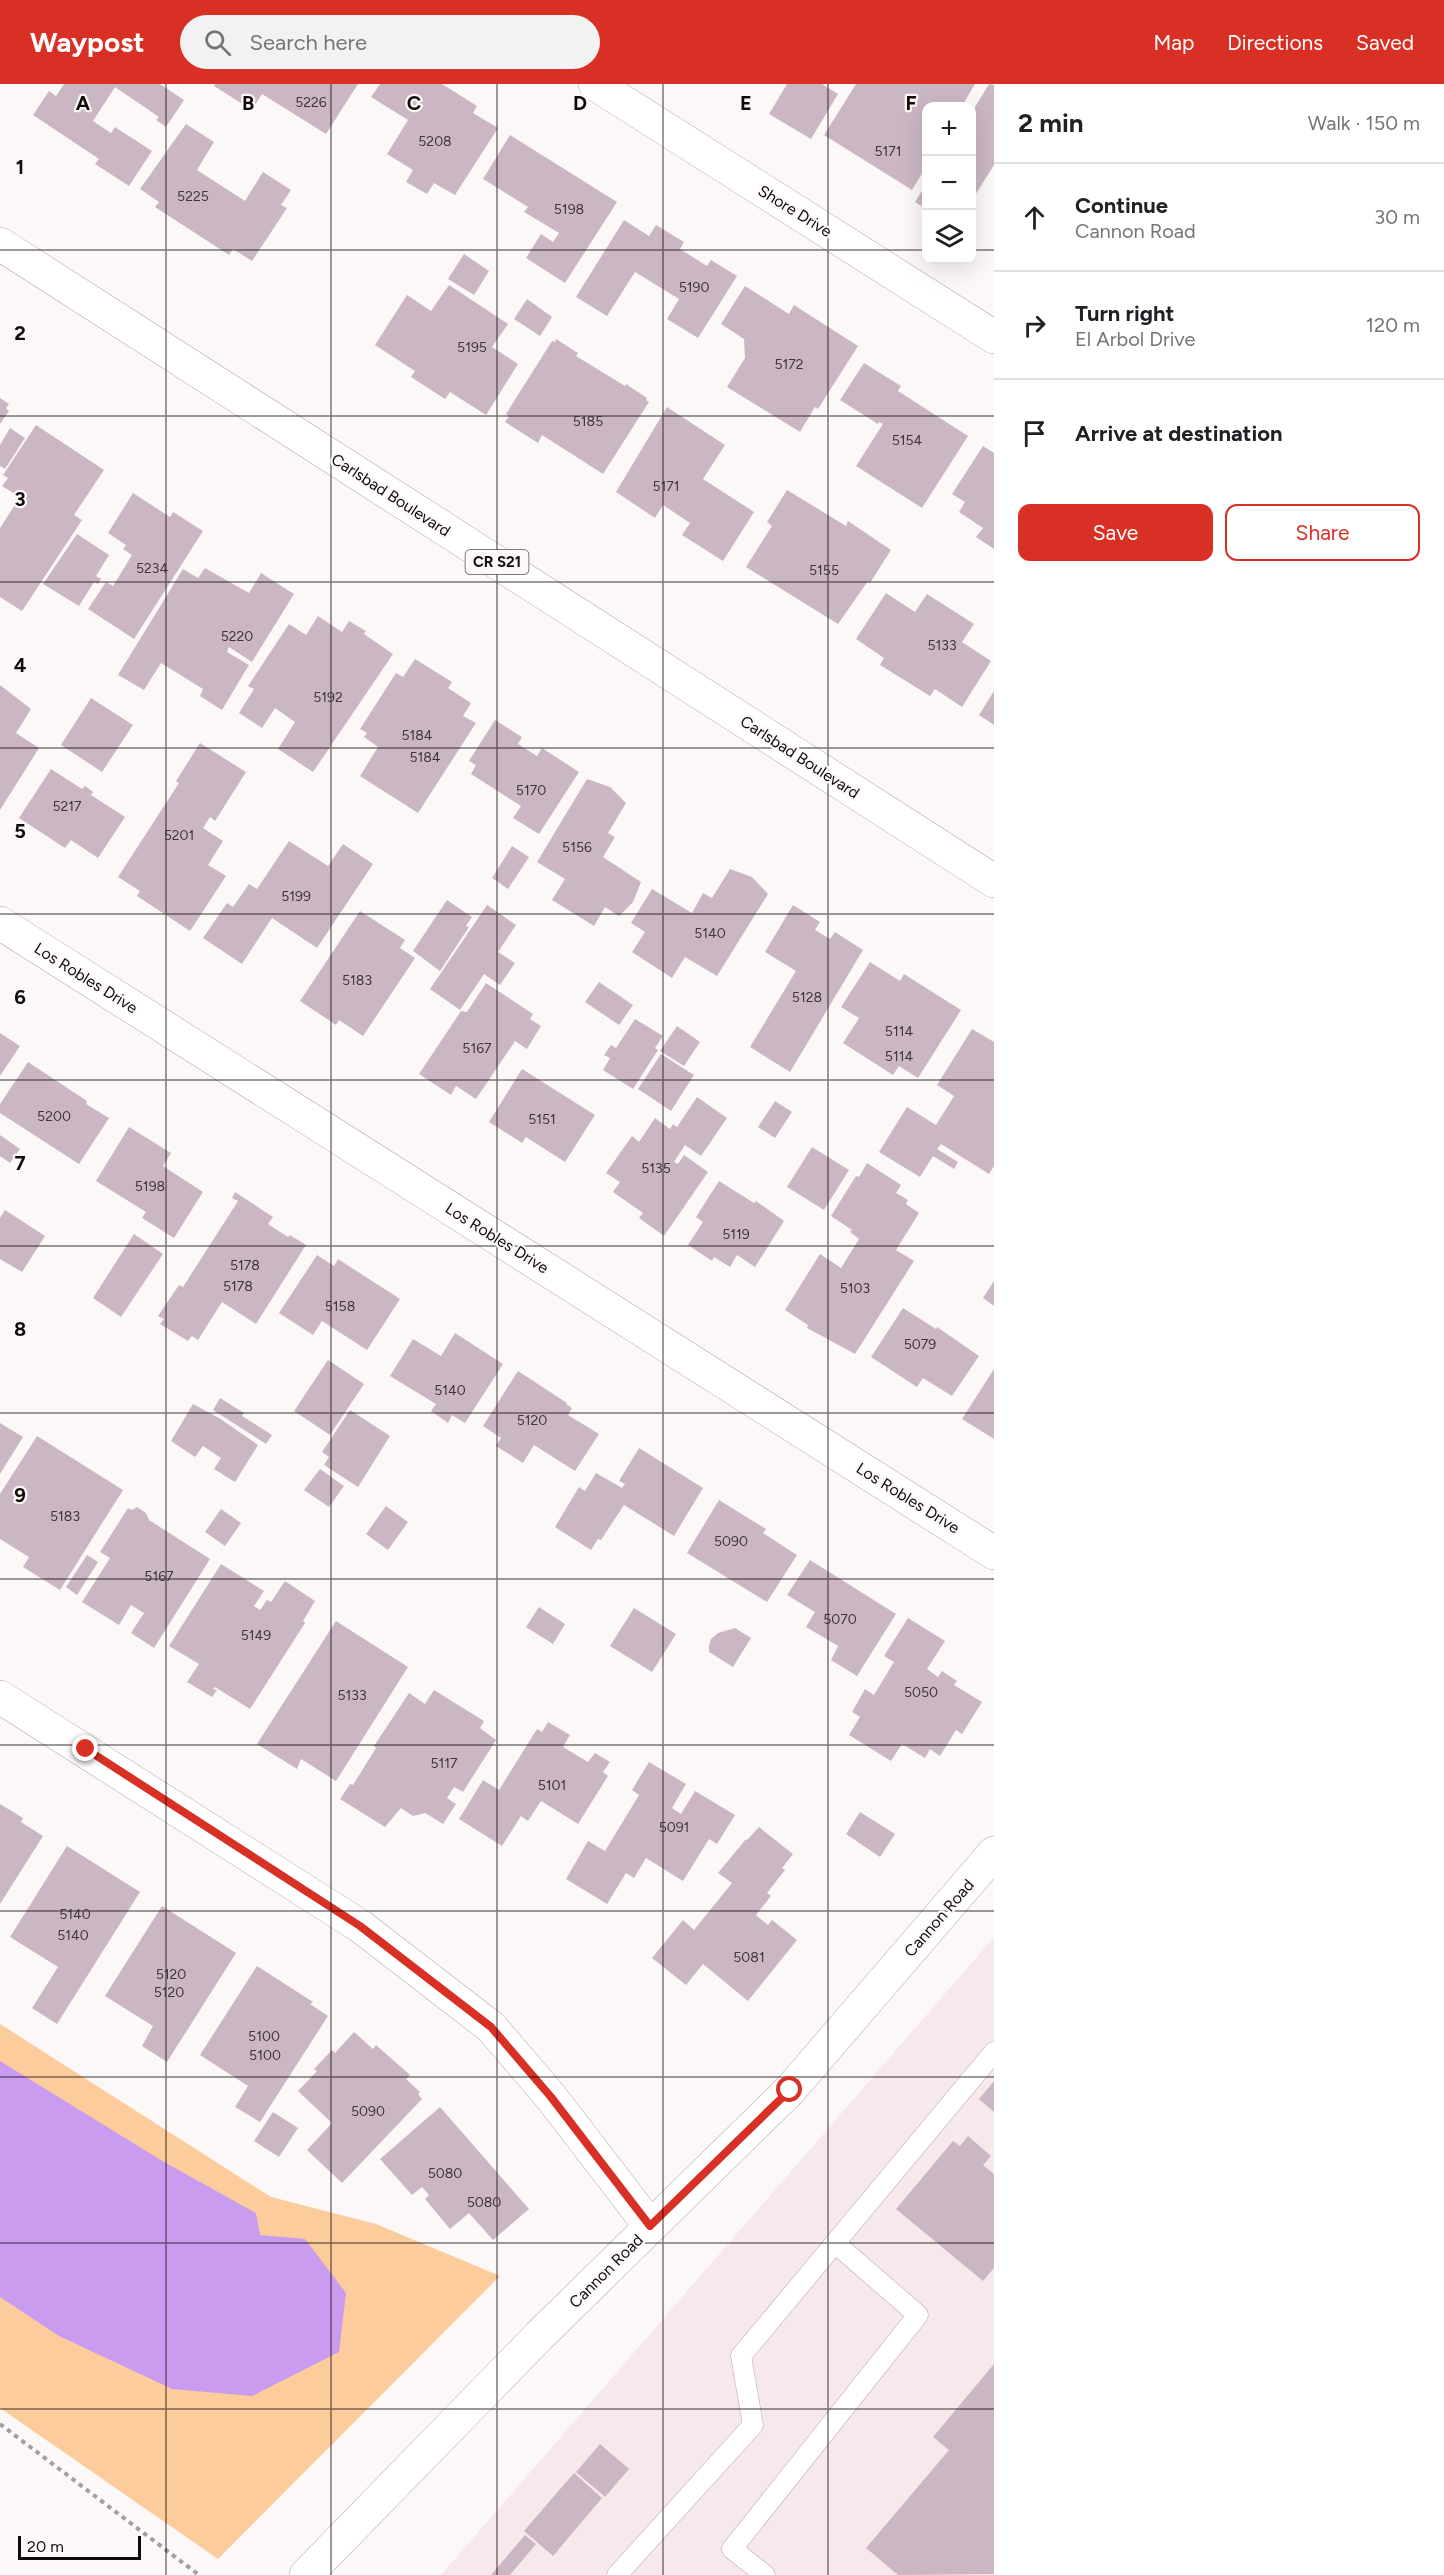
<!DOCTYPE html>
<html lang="en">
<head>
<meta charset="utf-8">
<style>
  body { margin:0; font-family:Figtree,sans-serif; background:#f2f2f2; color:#202124 }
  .controls { position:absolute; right:18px; top:18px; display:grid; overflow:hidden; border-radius:12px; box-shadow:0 6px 24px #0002 }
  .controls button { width:54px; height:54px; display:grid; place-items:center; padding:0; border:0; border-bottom:2px solid #e0e0e0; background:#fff; color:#202124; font:30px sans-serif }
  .scale { position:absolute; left:18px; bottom:15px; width:123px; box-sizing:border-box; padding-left:6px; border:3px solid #120a0b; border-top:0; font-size:16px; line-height:21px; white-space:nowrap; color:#120a0b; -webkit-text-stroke:4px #fdf8f8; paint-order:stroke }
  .stop { position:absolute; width:18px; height:18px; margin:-14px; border:4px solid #d93025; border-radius:50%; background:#fff }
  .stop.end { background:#d93025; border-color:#fff; box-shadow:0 2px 6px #0008 }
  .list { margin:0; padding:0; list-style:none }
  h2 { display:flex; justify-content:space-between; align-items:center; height:78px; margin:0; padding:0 24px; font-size:26px }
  h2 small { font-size:20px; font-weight:400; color:#757577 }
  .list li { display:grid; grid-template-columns:39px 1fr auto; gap:18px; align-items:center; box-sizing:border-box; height:108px; padding:0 24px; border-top:2px solid #e0e0e0 }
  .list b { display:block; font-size:22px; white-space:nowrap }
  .list p { margin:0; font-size:20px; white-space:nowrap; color:#757577 }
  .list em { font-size:20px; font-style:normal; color:#757577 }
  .actions { display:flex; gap:12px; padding:18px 24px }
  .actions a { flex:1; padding:14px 0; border:2px solid #d93025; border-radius:12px; text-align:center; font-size:21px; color:#d93025 }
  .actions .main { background:#d93025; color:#fff }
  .icon { flex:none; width:33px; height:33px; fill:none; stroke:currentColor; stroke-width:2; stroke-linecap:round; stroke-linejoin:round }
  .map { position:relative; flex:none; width:994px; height:2491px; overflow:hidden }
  header { display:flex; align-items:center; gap:36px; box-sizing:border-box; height:84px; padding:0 30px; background:#d93025; color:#fff }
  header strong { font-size:28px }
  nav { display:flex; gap:33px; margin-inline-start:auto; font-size:21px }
  .search { width:420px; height:54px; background:#f2f2f2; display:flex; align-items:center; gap:15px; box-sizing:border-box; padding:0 21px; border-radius:33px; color:#757577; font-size:22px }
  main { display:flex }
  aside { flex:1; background:#fff }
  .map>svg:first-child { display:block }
  .built { fill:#f7e9eb }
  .green { fill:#fdcc9d }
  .water { fill:#ca9cef }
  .building { fill:#cbb7c4 }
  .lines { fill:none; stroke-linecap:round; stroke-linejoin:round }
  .lane-casing { stroke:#bca4a8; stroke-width:21 }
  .street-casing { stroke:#bca4a8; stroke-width:34 }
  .primary-casing { stroke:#bca4a8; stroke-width:34 }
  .path { stroke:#a49e9e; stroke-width:4; stroke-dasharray:4.5 4.5; stroke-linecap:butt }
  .lane { stroke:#fff; stroke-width:20 }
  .street { stroke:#fff; stroke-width:33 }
  .primary { stroke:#fff; stroke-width:33 }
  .route { stroke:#d93025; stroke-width:8 }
  .grid { fill:none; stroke:#120a0b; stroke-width:1.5; stroke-opacity:0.55 }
  .labels { text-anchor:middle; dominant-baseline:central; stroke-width:4.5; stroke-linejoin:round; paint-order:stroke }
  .number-label { font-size:14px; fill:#403539 }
  .shield { fill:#fdf8f8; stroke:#585152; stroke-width:1.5 }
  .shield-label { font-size:15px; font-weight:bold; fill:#120a0b }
  .street-label { font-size:16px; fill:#120a0b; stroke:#fdf8f8 }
  .grid-label { font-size:20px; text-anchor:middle; font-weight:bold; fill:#120a0b; stroke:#fdf8f8; stroke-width:4.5; stroke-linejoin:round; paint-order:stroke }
</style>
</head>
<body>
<header>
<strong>Waypost</strong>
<div class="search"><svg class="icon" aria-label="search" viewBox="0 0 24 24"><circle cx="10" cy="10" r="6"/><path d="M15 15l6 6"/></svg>Search here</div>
<nav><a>Map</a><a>Directions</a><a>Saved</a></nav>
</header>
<main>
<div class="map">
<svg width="994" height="2491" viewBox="0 0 994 2491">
  <rect width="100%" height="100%" fill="#fdf8f8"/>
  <polygon class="built" points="994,1853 994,2491 441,2491"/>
  <polygon class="green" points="0,1940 271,2113 376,2140 500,2192 218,2475 0,2324"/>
  <polygon class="water" points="0,1977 164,2078 256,2129 260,2151 305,2155 346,2209 339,2268 252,2312 172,2305 59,2252 0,2213"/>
  <g class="building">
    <polygon points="64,0 160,0 184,16 166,43 156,36 159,33 115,3 93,37 111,49 115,43 152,67 129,102 95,80 99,75 33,31 49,7 56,12"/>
    <polygon points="215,0 358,0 326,50 262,10 252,26 214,2"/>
    <polygon points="380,0 442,0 477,22 473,29 498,44 455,111 434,99 427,110 406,98 413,86 387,70 408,36 371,13"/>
    <polygon points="787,0 822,0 838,10 811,55 769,30"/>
    <polygon points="856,0 975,0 962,22 926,22 926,83 912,106 824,51"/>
    <polygon points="989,0 994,1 994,81 972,116 972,28"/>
    <polygon points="186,40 214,58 197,86 245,117 263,88 291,106 281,121 287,124 252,177 233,165 229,171 155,123 159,118 140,105"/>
    <polygon points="510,51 617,118 565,199 526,174 541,150 553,158 559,149 524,128 528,123 483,95"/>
    <polygon points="926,100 926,125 915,118"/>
    <polygon points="624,136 649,152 656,141 684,158 680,165 707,182 711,176 737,192 698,254 667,235 679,215 635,188 607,232 576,213"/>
    <polygon points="464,170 489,187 474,211 448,195"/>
    <polygon points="449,201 508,240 492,263 518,280 486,331 450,308 445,315 411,293 415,287 375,261 407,211 431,227"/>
    <polygon points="745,202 789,230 794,221 858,262 818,325 815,323 800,348 727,303 745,274 744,255 721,240"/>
    <polygon points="527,215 552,233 540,252 514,235"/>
    <polygon points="556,255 578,269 576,272 625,302 626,300 647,314 646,316 649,318 603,390 542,351 538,359 505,338 509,332 506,330 552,257 555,258"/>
    <polygon points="864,279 901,302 898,307 968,352 922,424 856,382 883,340 879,338 878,340 840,316"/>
    <polygon points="0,314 9,320 6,324 9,327 0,340"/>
    <polygon points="667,323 725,361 703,395 754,428 723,477 682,451 690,439 663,421 655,434 616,408"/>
    <polygon points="36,341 104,386 74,431 82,436 22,527 0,513 0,444 20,413 2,402 8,394 3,391"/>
    <polygon points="10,344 25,354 5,385 0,382 0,361"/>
    <polygon points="983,362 994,369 994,465 976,453 983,444 959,428 965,418 952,410"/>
    <polygon points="787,406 846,442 848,437 891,466 870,499 868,497 838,540 746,483 772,442 767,438"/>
    <polygon points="133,409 170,433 173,428 203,447 134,555 88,525 106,498 113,502 132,471 123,465 126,461 108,449"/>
    <polygon points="77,450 109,471 96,492 101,495 98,500 94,498 79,522 43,500"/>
    <polygon points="205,484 249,509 261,489 294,510 252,578 229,563 227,568 249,581 222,626 200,612 203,605 161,579 144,606 118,591 183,485 198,494"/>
    <polygon points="886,509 915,528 927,510 974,540 962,558 991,577 962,623 935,605 930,612 880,581 884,574 856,555"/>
    <polygon points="318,532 342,548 349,537 366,547 364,550 393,570 313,688 278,665 295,638 275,624 262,644 239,629 254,605 248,602 289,540 306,551"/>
    <polygon points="415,575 452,598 448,604 471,619 463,632 476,639 418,729 360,692 378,663 364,653 367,649 360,645 396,589 403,593"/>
    <polygon points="0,601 31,625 16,649 39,664 0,726"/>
    <polygon points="994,607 994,641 979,631"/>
    <polygon points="91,614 133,641 102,688 61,661"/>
    <polygon points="495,636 522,653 518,660 537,672 542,664 579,688 539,750 513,734 521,722 471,690 476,681 469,677"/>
    <polygon points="200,659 246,688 215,737 210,733 203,744 223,757 208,781 226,792 190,847 137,812 140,807 118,793 179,699 176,697"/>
    <polygon points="51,685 82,705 85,702 93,708 91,711 125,733 98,774 71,756 65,764 19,734"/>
    <polygon points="587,695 610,703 626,719 608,749 615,753 603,773 641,798 633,818 619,832 605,823 594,842 552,816 565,795 537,778"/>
    <polygon points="289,757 328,782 343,760 373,780 317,864 272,834 242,880 203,854 227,819 233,823 249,800 257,805"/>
    <polygon points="512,762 529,773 508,805 492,794"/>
    <polygon points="730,785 752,793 768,810 717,892 685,873 672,894 632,868 645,848 631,839 652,805 692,829 703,809 712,814"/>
    <polygon points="447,816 472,833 466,842 469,843 440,887 413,867"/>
    <polygon points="487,821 516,841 498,868 515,879 500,901 484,890 460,926 430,905"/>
    <polygon points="793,821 820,838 815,846 830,855 835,848 863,866 790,988 750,963 796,887 765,868"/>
    <polygon points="360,827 405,856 400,864 415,874 363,952 339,936 336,941 300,917"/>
    <polygon points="870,878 900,897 904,890 961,926 918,994 899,982 893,991 843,959 859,934 841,923"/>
    <polygon points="599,898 633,921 619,941 585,918"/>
    <polygon points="486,899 533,930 530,935 541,942 527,965 515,957 476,1015 456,1002 451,1011 419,990 461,927 467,928"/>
    <polygon points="635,935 663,952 655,964 658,966 633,1005 603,986 610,974 604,971 611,961 616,964"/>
    <polygon points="677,942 700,958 684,982 660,967"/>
    <polygon points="972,945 994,958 994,1082 989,1090 941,1060 937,1065 958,1078 954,1085 933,1072 920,1093 879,1068 907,1023 936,1041 954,1012 937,1001"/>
    <polygon points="0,949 20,962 0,992"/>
    <polygon points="661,970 694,991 671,1027 638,1005"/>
    <polygon points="28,978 87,1017 86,1020 109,1034 79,1080 0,1029 0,1020"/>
    <polygon points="522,985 595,1031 565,1078 526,1053 522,1059 489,1038"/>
    <polygon points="697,1013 727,1034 701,1072 685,1061 674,1078 678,1080 684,1071 708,1088 664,1152 639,1134 643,1129 613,1108 620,1098 606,1089 632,1052 639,1058 655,1034 670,1045 673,1040 677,1043"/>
    <polygon points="775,1017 792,1028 775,1054 758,1043"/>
    <polygon points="129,1043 171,1069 163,1082 203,1108 174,1154 142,1134 146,1128 96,1097"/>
    <polygon points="0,1051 20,1065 10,1079 0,1072"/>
    <polygon points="812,1063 849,1086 824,1126 787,1103"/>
    <polygon points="867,1079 901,1101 896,1109 908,1116 906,1120 919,1129 896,1166 914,1177 855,1270 807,1244 808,1241 785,1226 820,1170 841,1184 859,1155 850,1148 852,1146 831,1132 856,1092 859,1093"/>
    <polygon points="719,1097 754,1119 756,1117 784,1137 755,1183 737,1171 730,1183 714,1173 712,1177 688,1161 703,1138 696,1133"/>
    <polygon points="235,1108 273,1133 268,1140 288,1153 290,1151 306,1161 256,1240 222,1218 198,1256 192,1252 188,1257 160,1240 164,1235 158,1232 179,1201 183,1203 238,1117 232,1114"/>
    <polygon points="5,1126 45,1152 22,1188 0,1175 0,1134"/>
    <polygon points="134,1150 163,1170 121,1233 93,1214"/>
    <polygon points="317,1171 334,1182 338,1175 400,1215 367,1266 322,1237 313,1251 279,1229"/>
    <polygon points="994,1197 994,1222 983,1214"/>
    <polygon points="903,1224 936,1245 937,1243 979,1272 952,1312 923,1294 917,1303 871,1273"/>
    <polygon points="455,1249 503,1280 465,1339 452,1331 448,1339 431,1327 436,1320 390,1292 413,1255 441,1272"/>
    <polygon points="328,1276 364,1300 330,1351 294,1327"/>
    <polygon points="994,1285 994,1355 962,1335"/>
    <polygon points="518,1287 567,1319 566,1320 572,1324 568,1331 599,1350 575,1387 534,1361 523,1379 496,1362 501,1354 483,1342"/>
    <polygon points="220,1314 244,1329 242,1332 272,1351 266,1360 213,1326"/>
    <polygon points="193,1320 219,1334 258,1361 235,1398 214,1385 221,1374 203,1362 195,1373 171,1357"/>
    <polygon points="350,1326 390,1352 358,1403 324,1381 329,1373 322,1368"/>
    <polygon points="0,1339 23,1353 0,1390"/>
    <polygon points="37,1352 123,1406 60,1506 23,1483 29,1473 0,1455 0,1410"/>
    <polygon points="639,1364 703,1404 674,1452 624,1421 601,1456 598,1455 591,1466 555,1443 579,1403 585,1407 596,1389 622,1404 625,1400 619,1397"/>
    <polygon points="320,1385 344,1402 329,1423 304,1406"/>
    <polygon points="719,1416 766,1445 763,1449 797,1471 767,1518 687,1469"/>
    <polygon points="386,1422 408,1438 388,1466 366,1450"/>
    <polygon points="137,1423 146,1429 149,1436 210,1475 154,1564 131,1549 144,1529 131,1521 119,1541 82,1518 110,1474 100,1468 128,1424 132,1426"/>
    <polygon points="221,1425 241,1439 225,1462 205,1448"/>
    <polygon points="87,1471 98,1478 77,1511 66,1503"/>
    <polygon points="810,1476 896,1530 857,1592 831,1576 838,1562 806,1543 815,1528 787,1511"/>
    <polygon points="221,1480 264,1507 254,1522 260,1526 267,1516 271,1518 285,1497 315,1517 303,1537 305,1539 250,1625 215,1603 213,1605 217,1606 212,1613 187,1598 199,1580 169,1562"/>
    <polygon points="539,1523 565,1540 553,1560 526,1543"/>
    <polygon points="634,1524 676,1550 652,1588 610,1562"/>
    <polygon points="908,1534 945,1557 927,1585 938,1593 942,1587 957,1597 954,1601 982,1618 962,1650 956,1646 940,1672 930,1665 925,1674 902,1660 891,1677 849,1651 860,1633 852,1628 865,1605 874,1611 894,1578 884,1572"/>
    <polygon points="336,1537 408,1583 336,1697 301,1675 297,1685 257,1660"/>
    <polygon points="735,1544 751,1554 733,1583 709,1568 709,1562 711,1555 718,1549"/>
    <polygon points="434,1606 484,1637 480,1644 496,1656 463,1708 454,1703 447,1714 456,1720 443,1740 425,1729 413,1732 401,1724 385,1743 340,1715 350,1700 353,1701 376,1664 374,1662 409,1609 425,1620"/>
    <polygon points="548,1638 570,1651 563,1663 588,1678 595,1669 610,1678 603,1688 608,1692 578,1740 541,1717 528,1737 521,1732 502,1762 459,1735 483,1696 499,1706 537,1645 542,1648"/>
    <polygon points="649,1678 686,1700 672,1724 681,1730 695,1707 735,1731 717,1760 709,1755 683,1797 646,1774 634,1794 626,1789 607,1820 566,1795 588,1757 605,1767 639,1711 632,1706"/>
    <polygon points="0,1720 23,1734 21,1738 43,1752 0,1820"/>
    <polygon points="860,1728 895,1750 880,1773 846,1750"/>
    <polygon points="759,1743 793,1770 782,1784 785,1786 767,1809 771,1812 756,1831 768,1841 772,1836 797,1856 748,1917 703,1880 686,1901 652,1874 683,1836 694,1846 732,1799 718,1789 746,1755 747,1756"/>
    <polygon points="67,1762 140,1808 57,1940 32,1924 58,1883 10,1853"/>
    <polygon points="162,1822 236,1869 167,1978 142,1962 153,1942 105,1912"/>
    <polygon points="257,1882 313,1918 310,1920 328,1932 260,2038 235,2023 248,2002 200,1971"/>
    <polygon points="354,1948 373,1965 376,1961 410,1991 406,1995 420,2008 418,2010 422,2015 342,2099 307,2066 332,2039 298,2007 317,1987 314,1985 332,1966 335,1969"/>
    <polygon points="994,1997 994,2028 979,2015"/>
    <polygon points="440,2023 529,2125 493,2156 469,2129 450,2145 425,2115 429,2111 422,2103 412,2111 380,2075"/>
    <polygon points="273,2028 298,2044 279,2073 254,2057"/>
    <polygon points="968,2052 991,2072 983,2081 994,2090 994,2184 983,2197 896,2125 953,2057 960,2062"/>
    <polygon points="994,2280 994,2490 898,2491 866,2464 949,2366 933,2353"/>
    <polygon points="600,2360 629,2385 605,2413 576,2388"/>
    <polygon points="574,2389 602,2414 553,2472 524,2447"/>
    <polygon points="525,2451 536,2460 510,2491 491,2491"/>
  </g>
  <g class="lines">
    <g class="lane-casing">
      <g id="lane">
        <polyline points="617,2491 753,2341 741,2272 994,1968"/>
        <polyline points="765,2491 732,2465 918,2231 835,2159"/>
      </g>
    </g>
    <g class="street-casing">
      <g id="street">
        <polyline points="595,0 994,253"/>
        <polyline points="0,839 994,1469"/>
        <polyline points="0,1613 360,1842 491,1943 551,2013 650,2142"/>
      </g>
    </g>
    <g class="primary-casing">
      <g id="primary">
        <polyline points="0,160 994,797"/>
        <polyline points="306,2491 539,2252 790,2006 994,1769"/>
      </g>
    </g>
    <polyline class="path" points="0,2340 199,2491"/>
    <use href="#lane" class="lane"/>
    <use href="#street" class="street"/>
    <use href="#primary" class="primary"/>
  </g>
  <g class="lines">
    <polyline class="route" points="86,1665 360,1842 491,1943 551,2013 650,2142 790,2006"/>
  </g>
  <path class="grid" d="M166 0V2491M331 0V2491M497 0V2491M663 0V2491M828 0V2491M0 166H926M972 166H994M0 332H994M0 498H994M0 664H994M0 830H994M0 996H994M0 1162H994M0 1329H994M0 1495H994M0 1661H994M0 1827H994M0 1993H994M0 2159H994M0 2325H994"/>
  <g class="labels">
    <g class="number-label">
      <text x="311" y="18">5226</text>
      <text x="435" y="57">5208</text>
      <text x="888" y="67">5171</text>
      <text x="193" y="112">5225</text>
      <text x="569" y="125">5198</text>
      <text x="694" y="203">5190</text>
      <text x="472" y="263">5195</text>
      <text x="789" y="280">5172</text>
      <text x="588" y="337">5185</text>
      <text x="907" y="356">5154</text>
      <text x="666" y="402">5171</text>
      <text x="152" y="484">5234</text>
      <text x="824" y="486">5155</text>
      <text x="237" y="552">5220</text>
      <text x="942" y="561">5133</text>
      <text x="328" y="613">5192</text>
      <text x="417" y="651">5184</text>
      <text x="425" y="673">5184</text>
      <text x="531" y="706">5170</text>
      <text x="67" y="722">5217</text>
      <text x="179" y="751">5201</text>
      <text x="577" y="763">5156</text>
      <text x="296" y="812">5199</text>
      <text x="710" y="849">5140</text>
      <text x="357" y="896">5183</text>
      <text x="807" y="913">5128</text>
      <text x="899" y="947">5114</text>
      <text x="477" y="964">5167</text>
      <text x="899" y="972">5114</text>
      <text x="54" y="1032">5200</text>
      <text x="542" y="1035">5151</text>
      <text x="656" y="1084">5135</text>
      <text x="150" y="1102">5198</text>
      <text x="736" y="1150">5119</text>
      <text x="245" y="1181">5178</text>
      <text x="238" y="1202">5178</text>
      <text x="855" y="1204">5103</text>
      <text x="340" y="1222">5158</text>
      <text x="920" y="1260">5079</text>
      <text x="450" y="1306">5140</text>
      <text x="532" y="1336">5120</text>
      <text x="65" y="1432">5183</text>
      <text x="731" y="1457">5090</text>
      <text x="159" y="1492">5167</text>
      <text x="840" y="1535">5070</text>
      <text x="256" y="1551">5149</text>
      <text x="921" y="1608">5050</text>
      <text x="352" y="1611">5133</text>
      <text x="444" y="1679">5117</text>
      <text x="552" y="1701">5101</text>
      <text x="674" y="1743">5091</text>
      <text x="75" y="1830">5140</text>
      <text x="73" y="1851">5140</text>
      <text x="749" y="1873">5081</text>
      <text x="171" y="1890">5120</text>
      <text x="169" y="1908">5120</text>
      <text x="264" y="1952">5100</text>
      <text x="265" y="1971">5100</text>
      <text x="368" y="2027">5090</text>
      <text x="445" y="2089">5080</text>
      <text x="484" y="2118">5080</text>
    </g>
    <rect class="shield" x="465.5" y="466" width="63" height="24" rx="4.5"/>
    <g class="shield-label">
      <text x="497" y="478">CR S21</text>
    </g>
    <g class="street-label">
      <text transform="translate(795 127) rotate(32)">Shore Drive</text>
      <text transform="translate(391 411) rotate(33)">Carlsbad Boulevard</text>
      <text transform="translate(800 673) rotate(33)">Carlsbad Boulevard</text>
      <text transform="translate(86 894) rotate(32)">Los Robles Drive</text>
      <text transform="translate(497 1154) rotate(32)">Los Robles Drive</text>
      <text transform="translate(908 1414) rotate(32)">Los Robles Drive</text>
      <text transform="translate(939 1834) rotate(-49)">Cannon Road</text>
      <text transform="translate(606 2187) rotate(-45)">Cannon Road</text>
    </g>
  </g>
  <g class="grid-label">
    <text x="83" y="26">A</text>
    <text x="248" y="26">B</text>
    <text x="414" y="26">C</text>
    <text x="580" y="26">D</text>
    <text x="746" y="26">E</text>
    <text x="911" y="26">F</text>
    <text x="20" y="90">1</text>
    <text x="20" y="256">2</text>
    <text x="20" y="422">3</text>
    <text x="20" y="588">4</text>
    <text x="20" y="754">5</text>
    <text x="20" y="920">6</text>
    <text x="20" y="1086">7</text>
    <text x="20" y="1252">8</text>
    <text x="20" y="1418">9</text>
  </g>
</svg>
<div class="controls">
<button>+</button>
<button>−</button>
<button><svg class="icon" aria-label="layers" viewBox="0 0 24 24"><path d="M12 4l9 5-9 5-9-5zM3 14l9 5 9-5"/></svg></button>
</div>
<div class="scale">20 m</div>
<div class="stop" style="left:790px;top:2006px"></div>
<div class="stop end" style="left:86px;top:1665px"></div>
</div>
<aside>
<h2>2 min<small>Walk · 150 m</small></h2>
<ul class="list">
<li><svg class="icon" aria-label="ahead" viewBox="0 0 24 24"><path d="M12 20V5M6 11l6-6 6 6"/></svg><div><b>Continue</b><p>Cannon Road</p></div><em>30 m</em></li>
<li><svg class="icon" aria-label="right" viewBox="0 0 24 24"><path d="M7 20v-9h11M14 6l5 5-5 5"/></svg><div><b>Turn right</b><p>El Arbol Drive</p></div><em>120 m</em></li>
<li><svg class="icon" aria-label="arrive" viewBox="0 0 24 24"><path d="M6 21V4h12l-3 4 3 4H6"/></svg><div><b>Arrive at destination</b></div></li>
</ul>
<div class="actions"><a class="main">Save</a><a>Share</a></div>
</aside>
</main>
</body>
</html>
